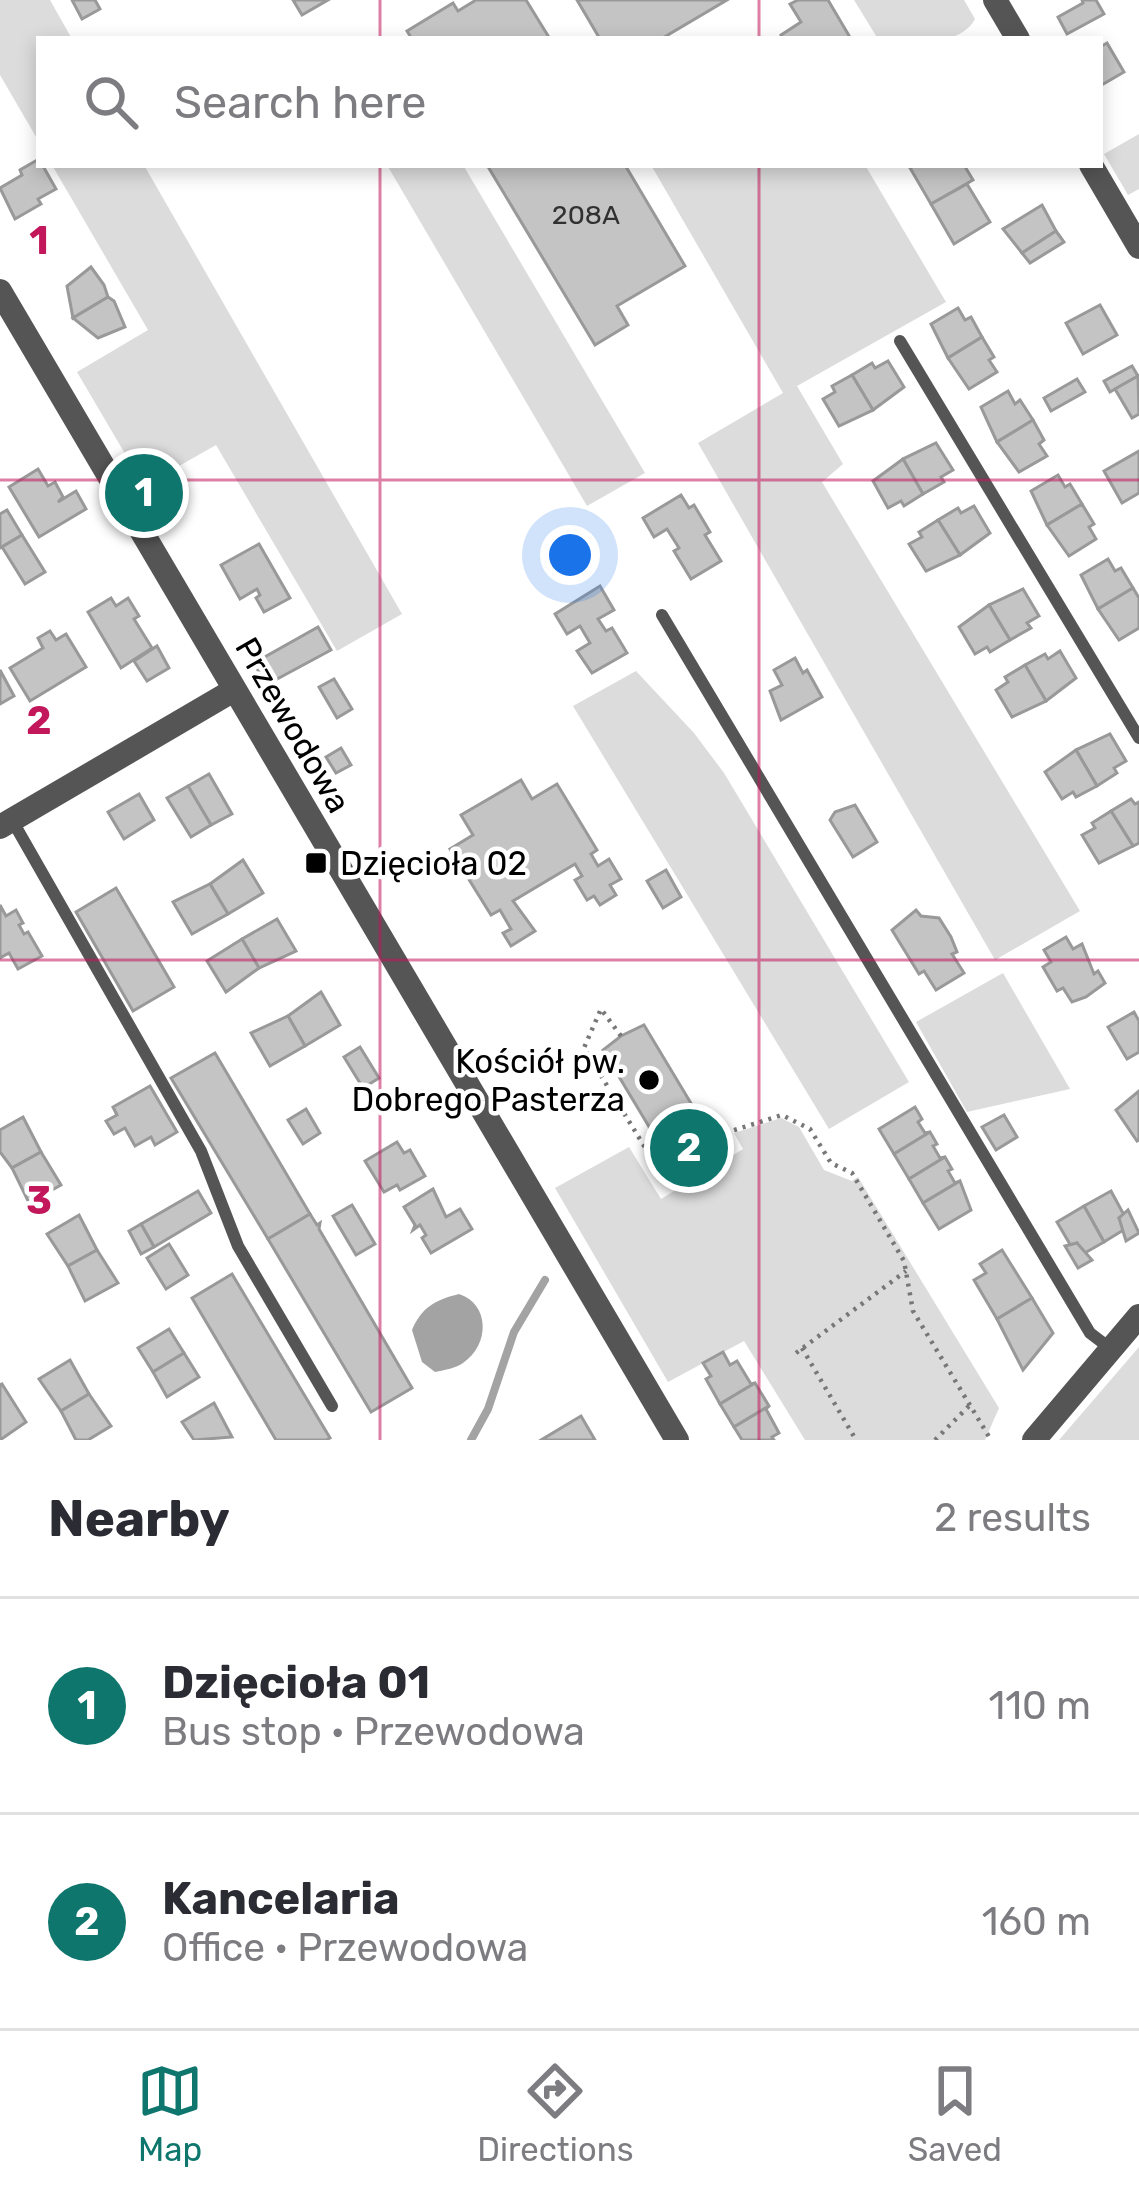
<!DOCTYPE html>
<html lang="en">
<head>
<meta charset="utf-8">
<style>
  body { margin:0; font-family:Rubik,sans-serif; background:#f2f2f3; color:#2b2b33 }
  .you { position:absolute; left:570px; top:555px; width:42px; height:42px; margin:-30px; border:9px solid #fff; border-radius:50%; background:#1a73e8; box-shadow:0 0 0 18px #1a73e833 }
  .badge { display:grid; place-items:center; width:78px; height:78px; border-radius:50%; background:#0f766e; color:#fff; font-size:39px; font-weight:700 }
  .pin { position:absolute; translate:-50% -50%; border:6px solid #fff; box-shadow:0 3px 12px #0006 }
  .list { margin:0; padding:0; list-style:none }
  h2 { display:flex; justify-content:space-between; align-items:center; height:156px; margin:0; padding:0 48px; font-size:51px }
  h2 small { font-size:39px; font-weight:400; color:#7c7c81 }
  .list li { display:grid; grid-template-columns:78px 1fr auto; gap:36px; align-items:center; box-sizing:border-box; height:216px; padding:0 48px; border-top:3px solid #e1e1e2 }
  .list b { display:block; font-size:45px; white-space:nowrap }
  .list p { margin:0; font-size:39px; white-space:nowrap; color:#7c7c81 }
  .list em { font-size:39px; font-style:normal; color:#7c7c81 }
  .icon { flex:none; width:66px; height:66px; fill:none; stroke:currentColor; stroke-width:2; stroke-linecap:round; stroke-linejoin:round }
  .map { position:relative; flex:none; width:1139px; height:1440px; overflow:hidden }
  .search { position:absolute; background:#fff; box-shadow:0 6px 18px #0003; left:36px; right:36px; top:36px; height:132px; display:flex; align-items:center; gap:30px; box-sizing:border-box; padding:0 42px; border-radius:0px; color:#7c7c81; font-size:45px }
  .sheet { height:588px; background:#fff }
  nav { display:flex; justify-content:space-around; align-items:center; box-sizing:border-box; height:168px; border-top:3px solid #e1e1e2; background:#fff; font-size:33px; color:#7c7c81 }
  nav a { display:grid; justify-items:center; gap:6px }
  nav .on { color:#0f766e }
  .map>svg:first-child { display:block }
  .green { fill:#dcdcdc }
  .water { fill:#a3a3a3 }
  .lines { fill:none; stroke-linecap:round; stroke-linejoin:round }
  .stream { stroke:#a3a3a3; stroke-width:8 }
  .building { fill:#c4c4c4; stroke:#999; stroke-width:3 }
  .path { stroke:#777; stroke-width:4.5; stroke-dasharray:3 6; stroke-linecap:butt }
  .service { stroke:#555; stroke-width:12 }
  .minor { stroke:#555; stroke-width:24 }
  .tertiary { stroke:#555; stroke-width:24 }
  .grid { fill:none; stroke:#c2185b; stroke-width:3; stroke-opacity:0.55 }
  .poi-dot { fill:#000; stroke:#fff; stroke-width:4.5 }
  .labels { text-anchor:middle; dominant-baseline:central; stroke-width:9; stroke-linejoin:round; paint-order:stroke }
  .number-label { font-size:27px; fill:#313131 }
  .street-label { font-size:33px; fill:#000; stroke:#fff }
  .poi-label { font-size:33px; fill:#000; stroke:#fff; text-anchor:start }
  .grid-label { font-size:39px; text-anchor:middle; font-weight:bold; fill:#c2185b; stroke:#fff; stroke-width:9; stroke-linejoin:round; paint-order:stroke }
</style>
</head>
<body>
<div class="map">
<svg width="1139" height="1440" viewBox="0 0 1139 1440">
  <rect width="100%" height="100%" fill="#fff"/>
  <g class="green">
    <polygon points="0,0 50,0 72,39 39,39 39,142 0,75"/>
    <path d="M854 0H964L975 19C958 50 908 39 878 39Z"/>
    <polygon points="1139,134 1139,189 1128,195 1104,154"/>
    <polygon points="52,165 144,165 402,614 337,651 216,445 144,486 77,372 148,330"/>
    <polygon points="387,165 463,165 645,473 587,506"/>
    <polygon points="651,165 865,165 946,302 797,386 843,464 822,482 1080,911 995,960 698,443 783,393"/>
    <polygon points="636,671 694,733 724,773 909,1082 829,1129 573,706"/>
    <polygon points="1003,973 1070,1089 967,1112 916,1022"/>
    <polygon points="781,1118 799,1127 824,1170 852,1181 858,1177 999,1408 985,1440 805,1440 744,1341 668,1382 555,1188 629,1147 661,1199 743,1149 734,1133"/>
    <polygon points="1139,1347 1139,1440 1059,1440"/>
  </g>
  <path class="water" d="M459 1294C490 1304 490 1345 463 1363 456 1368 445 1370 435 1372L422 1362 412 1330C422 1307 435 1300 459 1294Z"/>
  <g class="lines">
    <polyline class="stream" points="471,1440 488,1409 514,1332 545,1280"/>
  </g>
  <g class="building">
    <polygon points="72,0 95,0 100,9 82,19"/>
    <polygon points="293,0 328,0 302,15"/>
    <polygon points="476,0 526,0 550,39 412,39 407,31 453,3 458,11"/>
    <polygon points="577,0 727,0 661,39 600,39"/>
    <polygon points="798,0 828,0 851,39 783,39 781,35 801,22 790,4"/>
    <polygon points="1082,0 1096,0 1104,14 1067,34 1058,17 1083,3"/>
    <polygon points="1107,43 1124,72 1100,86 1100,47"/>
    <polygon points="39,159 56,189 38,199 41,204 15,219 0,188 22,175 20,170"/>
    <polygon points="487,165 625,165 685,266 617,306 628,325 595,345"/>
    <polygon points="916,165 964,165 973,180 931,204 910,168"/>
    <polygon points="967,184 990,222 954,244 931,204"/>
    <polygon points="1042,205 1056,231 1022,253 1003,229"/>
    <polygon points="1056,231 1064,242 1030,263 1022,253"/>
    <polygon points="91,267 104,285 108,297 73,318 67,286"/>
    <polygon points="108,297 114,301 125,327 98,338 73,318"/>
    <polygon points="1100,305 1117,335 1083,354 1066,323"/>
    <polygon points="958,308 965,320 971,317 982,337 948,358 931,324"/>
    <polygon points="982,337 994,357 989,360 997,372 969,389 948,358"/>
    <polygon points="888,361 904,387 873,410 852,375 872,363 875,368"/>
    <polygon points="1132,366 1138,376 1110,392 1104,381"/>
    <polygon points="852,375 873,410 839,426 823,399 835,392 832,386"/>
    <polygon points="1138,376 1139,414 1132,418 1115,389"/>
    <polygon points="1077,379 1085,392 1051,411 1044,398"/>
    <polygon points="1008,391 1015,404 1020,400 1033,420 997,442 981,407"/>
    <polygon points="1033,420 1044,440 1039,444 1047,456 1019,472 997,442"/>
    <polygon points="936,443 953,470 941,477 944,482 923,494 903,459"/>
    <polygon points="1139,451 1139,493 1122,503 1104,471"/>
    <polygon points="903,459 923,494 904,506 901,501 888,508 873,481"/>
    <polygon points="38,469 48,486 55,482 63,497 58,502 76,491 86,509 39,537 9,487"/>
    <polygon points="1058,475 1065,487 1070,484 1082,504 1047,525 1031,491"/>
    <polygon points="681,495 689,508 694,505 710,532 705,535 721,561 691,579 674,551 679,548 667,529 654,537 643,518"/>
    <polygon points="1082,504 1094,524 1089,527 1096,539 1069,556 1047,525"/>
    <polygon points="974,506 990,533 960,555 938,520 958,508 961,513"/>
    <polygon points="7,510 22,535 0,548 0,514"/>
    <polygon points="938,520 960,555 926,571 909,544 922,537 919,532"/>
    <polygon points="22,535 45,572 25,584 2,547"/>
    <polygon points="259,544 290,598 264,612 256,598 260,595 257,589 240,599 221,565"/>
    <polygon points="1108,559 1115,571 1121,568 1133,588 1098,609 1081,575"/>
    <polygon points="600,586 614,610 598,619 606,631 612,628 627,653 592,673 577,651 590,643 580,626 567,634 555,614"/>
    <polygon points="1133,588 1139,598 1139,628 1119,640 1098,609"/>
    <polygon points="1023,589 1039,616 1027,623 1031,628 1010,640 989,605"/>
    <polygon points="111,598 116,606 128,598 139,616 134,619 152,648 121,668 88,612"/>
    <polygon points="989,605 1010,640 990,652 987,647 975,654 959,627"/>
    <polygon points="318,627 331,650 266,685 254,663"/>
    <polygon points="50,631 56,640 66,634 86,667 30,701 10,668 43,648 38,638"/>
    <polygon points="157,646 169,668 147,681 134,661"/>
    <polygon points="1060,651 1076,678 1046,701 1025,665 1045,654 1048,659"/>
    <polygon points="795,658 803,673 807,670 822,697 781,720 770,691 782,685 774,670"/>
    <polygon points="1025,665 1046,701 1012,717 996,690 1008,682 1005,677"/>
    <polygon points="0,670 14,696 0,704"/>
    <polygon points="334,679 352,709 337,718 319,687"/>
    <polygon points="1110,734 1126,761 1114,768 1117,773 1097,786 1076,750"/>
    <polygon points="341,748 351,765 336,773 326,757"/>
    <polygon points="1076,750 1097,786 1076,797 1073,792 1062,799 1045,772"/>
    <polygon points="209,774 232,814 211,825 188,786"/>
    <polygon points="521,780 532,799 557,784 597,850 591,854 598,866 609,859 621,879 610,885 616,895 600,905 594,896 587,900 575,880 582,876 575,864 513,901 535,931 511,946 503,933 511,929 500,910 491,915 450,849 473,835 461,815"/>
    <polygon points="188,786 211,825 191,837 167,798"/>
    <polygon points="139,794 154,820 124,839 108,812"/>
    <polygon points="1131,799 1135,804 1139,802 1139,843 1133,846 1111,811"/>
    <polygon points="855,805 877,842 853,857 830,820 835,812"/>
    <polygon points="1111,811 1133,846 1099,863 1082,835 1095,828 1092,823"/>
    <polygon points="243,860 263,893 228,914 210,884"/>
    <polygon points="666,870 681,897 663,908 647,881"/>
    <polygon points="210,884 228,914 192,934 173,902"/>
    <polygon points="116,888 174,987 133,1011 76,912"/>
    <polygon points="0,905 6,916 16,910 23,923 19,925 24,934 28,932 42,956 18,969 9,953 0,958"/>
    <polygon points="916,910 921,916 939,918 951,937 957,952 952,954 964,973 936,990 924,971 919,974 892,930"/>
    <polygon points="277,919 296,951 259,968 242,939"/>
    <polygon points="1066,937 1073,949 1082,944 1094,974 1098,971 1105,983 1086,997 1072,1002 1063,988 1057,991 1043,967 1051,962 1044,950"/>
    <polygon points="242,939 259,968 226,992 207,961"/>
    <polygon points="321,992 340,1025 305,1046 288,1016"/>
    <polygon points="1134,1012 1139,1021 1139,1052 1127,1059 1108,1027"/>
    <polygon points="288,1016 305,1046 270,1066 251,1033"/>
    <polygon points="644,1025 695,1110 654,1135 603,1050 621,1036"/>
    <polygon points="360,1047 379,1078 363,1088 344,1057"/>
    <polygon points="215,1053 310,1214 268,1239 171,1078"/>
    <polygon points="150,1086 177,1132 155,1145 151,1137 135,1146 125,1128 114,1134 106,1121 117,1115 113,1107"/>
    <polygon points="1139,1091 1139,1140 1137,1141 1116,1110"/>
    <polygon points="915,1107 922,1119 918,1122 925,1133 930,1132 894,1154 879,1129"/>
    <polygon points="306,1109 320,1133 303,1144 288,1120"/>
    <polygon points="694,1111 711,1138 695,1146 698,1150 689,1156 686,1151 672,1161 656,1134"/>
    <polygon points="1004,1115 1017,1137 996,1150 982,1127"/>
    <polygon points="23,1117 41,1152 12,1168 0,1152 0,1130"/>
    <polygon points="930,1132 937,1144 933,1146 940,1158 945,1157 909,1179 894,1154"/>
    <polygon points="397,1142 404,1153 410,1150 425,1176 400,1190 397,1185 384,1192 365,1161"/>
    <polygon points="41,1152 61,1185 29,1203 12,1168"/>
    <polygon points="945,1157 952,1169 948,1171 955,1183 960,1181 923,1203 909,1179"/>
    <polygon points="960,1181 971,1210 939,1229 923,1203"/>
    <polygon points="433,1189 446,1217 460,1209 472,1229 431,1253 422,1238 426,1235 420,1225 413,1230 415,1225 404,1207"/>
    <polygon points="198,1191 211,1213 154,1247 141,1224"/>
    <polygon points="1111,1191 1124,1215 1119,1218 1125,1229 1104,1242 1084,1206"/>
    <polygon points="352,1205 375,1244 356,1255 333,1216"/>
    <polygon points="1084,1206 1104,1242 1083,1254 1077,1243 1071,1246 1057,1222"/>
    <polygon points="1128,1210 1139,1233 1126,1241 1119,1218"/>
    <polygon points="310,1214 317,1225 320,1223 319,1229 412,1388 371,1412 268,1239"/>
    <polygon points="79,1215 97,1250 68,1266 47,1234"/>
    <polygon points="141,1224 154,1247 141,1254 129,1231"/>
    <polygon points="1077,1243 1092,1260 1078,1268 1065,1246"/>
    <polygon points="169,1244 188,1275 166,1289 147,1258"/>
    <polygon points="97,1250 118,1283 85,1301 68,1266"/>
    <polygon points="1002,1250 1032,1298 997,1319 974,1280 986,1273 980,1264"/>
    <polygon points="232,1274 330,1438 326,1440 276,1440 192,1298"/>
    <polygon points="1032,1298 1053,1333 1023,1370 997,1319"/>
    <polygon points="169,1329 184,1353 153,1372 138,1348"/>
    <polygon points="723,1352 730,1365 737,1361 751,1384 755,1383 720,1404 706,1379 711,1376 703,1363"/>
    <polygon points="184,1353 199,1377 167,1397 153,1372"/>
    <polygon points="70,1360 89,1394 61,1411 39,1379"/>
    <polygon points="755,1383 769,1406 734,1427 720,1404"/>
    <polygon points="2,1384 26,1422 0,1440 0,1385"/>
    <polygon points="89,1394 111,1426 88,1440 76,1440 61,1411"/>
    <polygon points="214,1403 232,1437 194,1440 182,1422"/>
    <polygon points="769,1406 766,1409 779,1433 772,1437 774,1440 742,1440 734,1427"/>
    <polygon points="581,1416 595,1440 541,1440"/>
  </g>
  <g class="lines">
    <g class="path">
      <polyline points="621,1036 601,1009 584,1048 665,1180 729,1140 725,1133 782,1115 810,1129 831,1163 852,1173 904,1261 913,1311 991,1440"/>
      <polyline points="802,1348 856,1440"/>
      <polyline points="796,1353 906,1271"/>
      <polyline points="935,1440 969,1406"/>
    </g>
    <g class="service">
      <polyline points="900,341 1139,738"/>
      <polyline points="662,615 1090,1333 1111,1349"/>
      <polyline points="12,820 201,1151 238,1246 332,1406"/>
    </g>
    <g class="minor">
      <polyline points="995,0 1018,39"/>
      <polyline points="1091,165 1139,247"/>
      <polyline points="0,827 234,690"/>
      <polyline points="1034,1440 1139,1316"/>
    </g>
    <polyline class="tertiary" points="0,291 677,1440"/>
  </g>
  <path class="grid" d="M380 0V39M759 0V39M380 165V1440M759 165V1440M0 480H1139M0 960H1139"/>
  <g class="poi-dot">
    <rect x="304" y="851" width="24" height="24" rx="6"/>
    <circle cx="649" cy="1080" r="12"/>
  </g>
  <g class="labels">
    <g class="number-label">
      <text x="586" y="215">208A</text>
    </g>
    <g class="street-label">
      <text transform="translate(293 725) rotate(60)">Przewodowa</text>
    </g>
    <g class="poi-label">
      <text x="340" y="863">Dzięcioła 02</text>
      <text x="625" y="1061" text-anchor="end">Kościół pw.<tspan x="625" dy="38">Dobrego Pasterza</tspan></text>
    </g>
  </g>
  <g class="grid-label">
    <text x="39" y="254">1</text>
    <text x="39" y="734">2</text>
    <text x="39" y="1214">3</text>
  </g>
</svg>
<div class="you"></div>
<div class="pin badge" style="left:144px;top:493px">1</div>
<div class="pin badge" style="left:689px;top:1148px">2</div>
<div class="search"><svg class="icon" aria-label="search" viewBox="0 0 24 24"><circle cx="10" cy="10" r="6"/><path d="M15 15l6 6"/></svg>Search here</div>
</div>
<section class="sheet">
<h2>Nearby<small>2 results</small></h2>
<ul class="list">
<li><span class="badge">1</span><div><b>Dzięcioła 01</b><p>Bus stop · Przewodowa</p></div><em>110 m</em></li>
<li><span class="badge">2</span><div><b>Kancelaria</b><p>Office · Przewodowa</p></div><em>160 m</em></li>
</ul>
</section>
<nav>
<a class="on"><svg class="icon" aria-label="map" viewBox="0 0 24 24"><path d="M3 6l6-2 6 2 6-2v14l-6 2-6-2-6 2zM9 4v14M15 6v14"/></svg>Map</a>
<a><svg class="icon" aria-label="directions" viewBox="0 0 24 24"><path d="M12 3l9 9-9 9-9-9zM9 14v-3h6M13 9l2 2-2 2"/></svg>Directions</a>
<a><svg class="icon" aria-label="saved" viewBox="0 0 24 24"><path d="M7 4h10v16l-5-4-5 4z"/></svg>Saved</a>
</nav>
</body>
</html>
